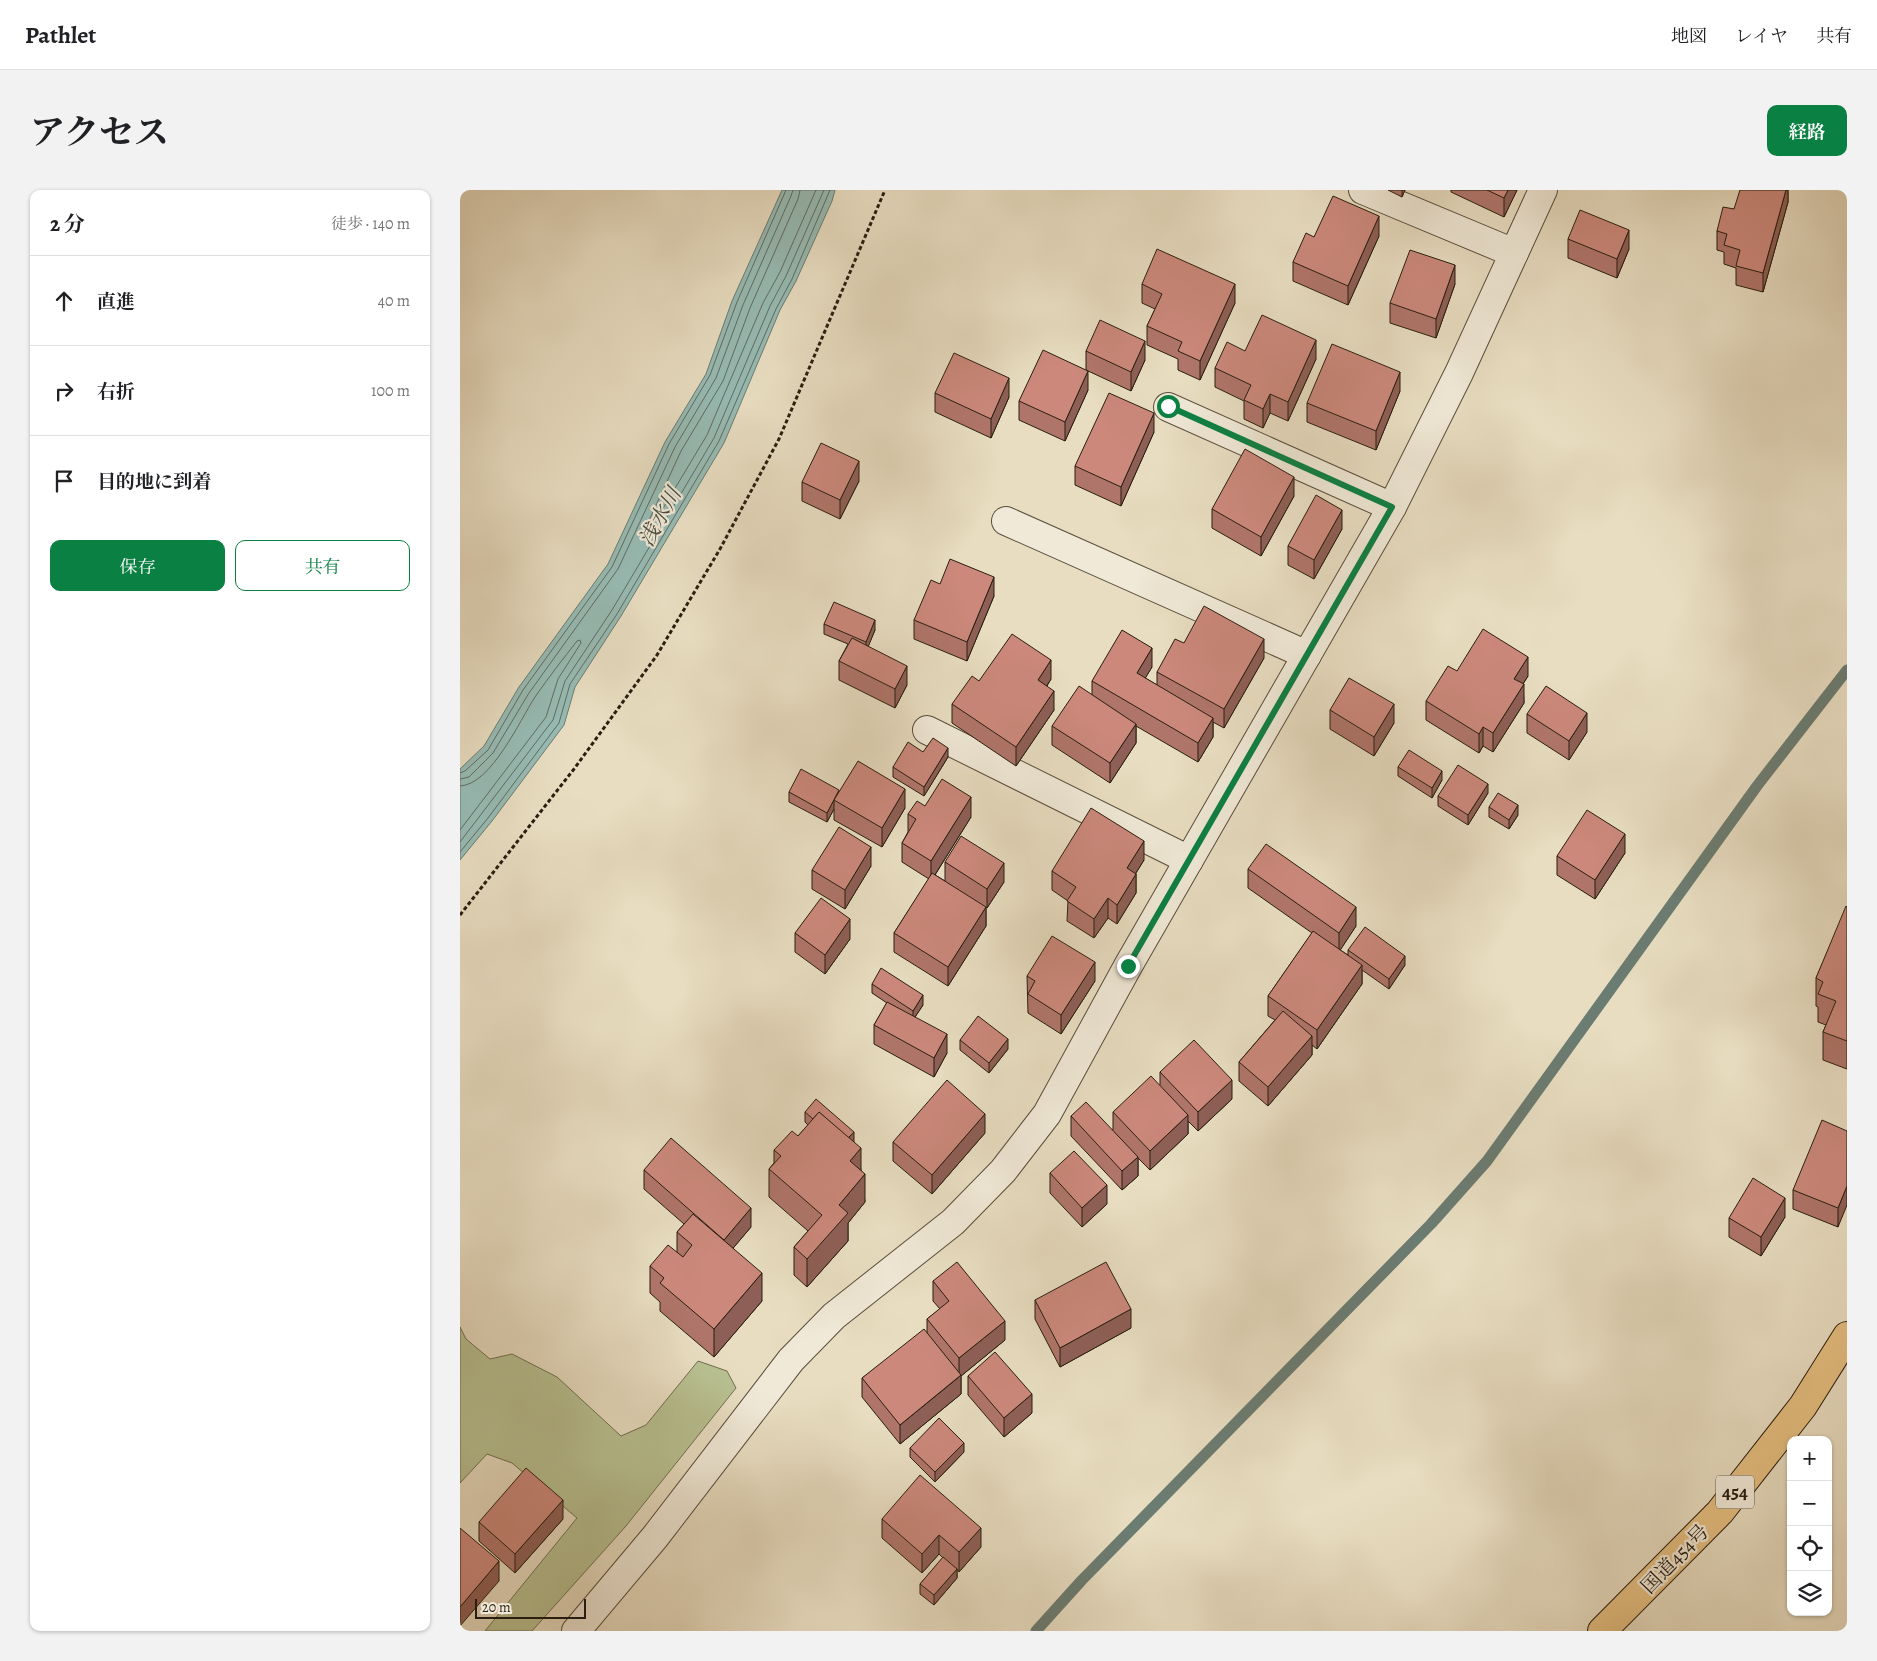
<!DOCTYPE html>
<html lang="ja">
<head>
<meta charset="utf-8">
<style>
  body { margin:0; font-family:Alegreya,"Noto Serif JP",serif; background:#f2f2f2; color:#202124 }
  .controls { position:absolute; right:15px; bottom:15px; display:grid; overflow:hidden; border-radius:10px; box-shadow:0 1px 4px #0004 }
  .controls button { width:45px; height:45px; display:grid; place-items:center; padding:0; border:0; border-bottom:1px solid #e0e0e0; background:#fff; color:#202124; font:25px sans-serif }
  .scale { position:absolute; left:15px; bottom:12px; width:111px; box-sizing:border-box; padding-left:5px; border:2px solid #291e10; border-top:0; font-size:14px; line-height:18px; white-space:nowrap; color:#291e10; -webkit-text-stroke:4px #f0e9d7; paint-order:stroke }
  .stop { position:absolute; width:15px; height:15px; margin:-11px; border:4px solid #0b8043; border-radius:50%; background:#fff }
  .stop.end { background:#0b8043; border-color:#fff; box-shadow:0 1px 5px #0008 }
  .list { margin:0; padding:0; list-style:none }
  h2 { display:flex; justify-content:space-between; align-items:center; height:65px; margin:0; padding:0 20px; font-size:21px }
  h2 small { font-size:16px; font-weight:400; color:#757577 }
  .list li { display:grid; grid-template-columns:32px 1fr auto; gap:15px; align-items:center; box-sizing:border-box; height:90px; padding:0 20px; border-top:1px solid #e0e0e0 }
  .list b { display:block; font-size:19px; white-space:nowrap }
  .list em { font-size:16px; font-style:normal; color:#757577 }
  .actions { display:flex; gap:10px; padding:15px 20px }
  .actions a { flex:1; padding:11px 0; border:1px solid #0b8043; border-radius:10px; text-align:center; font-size:18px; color:#0b8043 }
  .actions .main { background:#0b8043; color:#fff }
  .icon { flex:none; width:28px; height:28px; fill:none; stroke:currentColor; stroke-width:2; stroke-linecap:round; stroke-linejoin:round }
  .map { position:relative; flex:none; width:1387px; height:1441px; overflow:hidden; border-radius:10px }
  header { display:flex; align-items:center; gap:30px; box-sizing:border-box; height:70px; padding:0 25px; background:#fff; border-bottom:1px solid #e0e0e0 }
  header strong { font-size:24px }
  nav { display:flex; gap:28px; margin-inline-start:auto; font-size:18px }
  .intro { display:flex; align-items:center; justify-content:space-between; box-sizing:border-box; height:120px; padding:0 30px }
  h1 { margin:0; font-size:35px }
  .button { padding:12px 22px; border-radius:10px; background:#0b8043; color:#fff; font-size:18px; font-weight:700 }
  main { display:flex; gap:30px; padding:0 30px }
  aside { flex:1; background:#fff; border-radius:10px; box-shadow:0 1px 4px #0004 }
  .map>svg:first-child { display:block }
  .green { fill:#b8c091; stroke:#706f50 }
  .water { fill:#97bbb4; stroke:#6b7c72 }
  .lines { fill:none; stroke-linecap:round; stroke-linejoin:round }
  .shore { stroke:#606c62; stroke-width:1 }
  .stream { stroke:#6b7c72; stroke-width:11 }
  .minor-casing { stroke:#594e3c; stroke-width:30 }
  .tertiary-casing { stroke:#594e3c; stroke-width:30 }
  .trunk-casing { stroke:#291e10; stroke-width:30 }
  .path { stroke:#291e10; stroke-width:3; stroke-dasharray:4 2.5; stroke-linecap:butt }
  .minor { stroke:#f0e9d7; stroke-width:28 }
  .tertiary { stroke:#f0e9d7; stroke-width:28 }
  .trunk { stroke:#e4be80; stroke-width:28 }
  .wall { fill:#af756a; stroke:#291e10 }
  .shaded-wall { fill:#8e5f56; stroke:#291e10 }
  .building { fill:#cb887b; stroke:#291e10 }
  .route { stroke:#0b8043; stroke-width:6 }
  .labels { text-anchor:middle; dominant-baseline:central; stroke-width:4.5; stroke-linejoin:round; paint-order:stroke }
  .shield { fill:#f0e9d7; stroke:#655b4c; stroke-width:1 }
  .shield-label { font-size:19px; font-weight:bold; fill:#291e10 }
  .street-label { font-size:20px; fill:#291e10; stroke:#f0e9d7 }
  .water-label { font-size:21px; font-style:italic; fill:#4a4d41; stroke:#f0e9d7 }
</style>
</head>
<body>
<header>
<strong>Pathlet</strong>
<nav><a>地図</a><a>レイヤ</a><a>共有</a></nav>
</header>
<div class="intro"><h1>アクセス</h1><a class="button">経路</a></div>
<main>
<aside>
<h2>2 分<small>徒歩 · 140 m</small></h2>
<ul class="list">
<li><svg class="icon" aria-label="ahead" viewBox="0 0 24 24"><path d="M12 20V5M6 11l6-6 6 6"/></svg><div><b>直進</b></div><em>40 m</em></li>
<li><svg class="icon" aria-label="right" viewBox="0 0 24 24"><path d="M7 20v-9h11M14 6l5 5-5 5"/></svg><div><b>右折</b></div><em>100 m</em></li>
<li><svg class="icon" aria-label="arrive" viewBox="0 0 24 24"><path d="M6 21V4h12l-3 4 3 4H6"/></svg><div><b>目的地に到着</b></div></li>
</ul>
<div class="actions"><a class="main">保存</a><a>共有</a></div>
</aside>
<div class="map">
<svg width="1387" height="1441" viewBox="0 0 1387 1441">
  <rect width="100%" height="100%" fill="#e8ddc1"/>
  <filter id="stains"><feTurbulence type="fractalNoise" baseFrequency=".004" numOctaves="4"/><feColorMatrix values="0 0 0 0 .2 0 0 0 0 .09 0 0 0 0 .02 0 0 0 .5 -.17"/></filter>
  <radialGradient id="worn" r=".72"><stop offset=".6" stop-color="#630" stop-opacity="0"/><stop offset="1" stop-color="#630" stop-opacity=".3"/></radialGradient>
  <polygon class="green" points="0,1137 6,1149 30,1169 52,1164 97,1187 161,1246 186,1235 238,1171 267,1181 276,1198 166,1336 72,1441 25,1441 117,1328 52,1273 27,1264 0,1293"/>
  <polygon class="water" points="322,0 375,0 372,11 336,91 320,120 264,253 161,426 115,497 104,535 32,631 0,670 0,579 24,556 59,497 148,374 205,252 246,184 272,111"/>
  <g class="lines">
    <g class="shore">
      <polyline points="340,0 338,9 290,118 263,191 221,261 186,337 187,341 190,340 247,245 303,113 320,82 356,0"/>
      <polyline points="0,583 5,581 28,560 63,500 152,377 209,254 250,185 277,112 326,0"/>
      <polyline points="0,589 9,587 33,563 69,503 158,379 215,257 256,188 283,115 331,6 333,0"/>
      <path d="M0 596C31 595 60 530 75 507 88 488 103 469 117 451L120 450 121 453 98 489 86 527 0 640"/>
      <polyline points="0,652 93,530 105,491 152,420 254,248 310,116 326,86 364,0"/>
      <polyline points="0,662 28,628 99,533 110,494 157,424 259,251 316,119 332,89 370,0"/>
    </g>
    <polyline class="stream" points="576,1441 622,1390 971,1034 1027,971 1297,596 1387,480"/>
    <g class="minor-casing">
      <g id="minor">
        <polyline points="903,0 1054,63"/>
        <polyline points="708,217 932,317"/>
        <polyline points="546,331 847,465"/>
        <polyline points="467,540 729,670"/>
      </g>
    </g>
    <g class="tertiary-casing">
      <polyline id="tertiary" points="116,1441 195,1347 331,1170 374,1126 493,1032 543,981 587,924 668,776 932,317 999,183 1083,0"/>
    </g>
    <g class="trunk-casing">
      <polyline id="trunk" points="1142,1441 1260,1322 1343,1216 1387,1146"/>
    </g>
    <polyline class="path" points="0,725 114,579 197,465 260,359 319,249 425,0"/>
    <use href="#minor" class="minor"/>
    <use href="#tertiary" class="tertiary"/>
    <use href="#trunk" class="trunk"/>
  </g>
  <g class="wall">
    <polygon points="928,0 945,0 942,7"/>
    <polygon points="991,0 1057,0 1044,27 991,2"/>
    <polygon points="1328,0 1328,12 1303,102 1276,95 1276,78 1264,74 1264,62 1257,60 1257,41 1274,19"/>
    <polygon points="919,46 888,115 833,91 833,72 854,47"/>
    <polygon points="1108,49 1169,59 1157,88 1108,68"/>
    <polygon points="682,94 775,113 740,190 718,180 718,169 687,155 687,136 695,119 682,113"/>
    <polygon points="995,94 976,148 930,133 930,113"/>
    <polygon points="626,161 685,170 671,201 626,180"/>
    <polygon points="785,161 856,169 828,231 810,223 803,238 784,229 784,211 755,197 755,178"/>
    <polygon points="628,200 605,251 559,230 559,211"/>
    <polygon points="940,201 916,260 847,232 847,213"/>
    <polygon points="475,203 549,207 531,248 475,222"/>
    <polygon points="694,242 661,316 615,295 615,276"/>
    <polygon points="399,291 380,329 342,311 342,292"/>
    <polygon points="834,306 801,366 752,338 752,319"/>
    <polygon points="882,339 854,389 828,375 828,356"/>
    <polygon points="480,394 534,406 507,471 454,449 454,430"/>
    <polygon points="364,434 415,440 408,456 447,495 435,518 379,490 379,471 388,454 364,444"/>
    <polygon points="724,453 804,468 764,538 753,532 753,547 738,572 676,536 676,553 650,593 592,555 592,536 632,505 632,491 692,477 685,488 697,495 697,482"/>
    <polygon points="997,481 1068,486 1063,494 1064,513 1033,562 1023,556 1019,563 966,530 966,511"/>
    <polygon points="591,489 587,496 594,520 556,576 492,533 492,514 519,491"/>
    <polygon points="870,520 934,533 914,566 870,539"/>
    <polygon points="1067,524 1127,542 1109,570 1067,543"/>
    <polygon points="463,562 488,567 464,606 433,587 433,577"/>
    <polygon points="938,577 982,590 972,608 938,586"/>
    <polygon points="329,602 379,602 445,618 422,657 374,630 374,619 367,632 329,612"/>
    <polygon points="1028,603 1008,635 978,616 978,606"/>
    <polygon points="465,616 511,627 475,685 485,691 485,672 544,692 527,718 526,717 526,736 488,796 434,762 434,743 469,689 442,672 442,653 448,642 448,624"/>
    <polygon points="1029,617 1058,625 1049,639 1029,627"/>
    <polygon points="1165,663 1135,709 1097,685 1097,666"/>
    <polygon points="684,670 676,683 676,703 657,734 648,728 634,748 607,731 608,711 592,700 592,681"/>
    <polygon points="411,676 385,719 352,699 352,680"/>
    <polygon points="788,679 896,736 880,760 888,765 888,760 945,775 929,799 902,780 902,794 857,859 852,855 852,865 808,916 779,891 779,872 815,830 808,826 808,806 852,743 788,698"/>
    <polygon points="1387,717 1387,879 1363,870 1363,842 1366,835 1358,832 1358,817 1356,816 1356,788"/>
    <polygon points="335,743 390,749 365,784 335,762"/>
    <polygon points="567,786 635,791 601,844 568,823"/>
    <polygon points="412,794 463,815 455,827 487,863 474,887 414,854 414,835 427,813 412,803"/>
    <polygon points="500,850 548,859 529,883 500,860"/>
    <polygon points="700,882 772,909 738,941 728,931 728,944 690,980 678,968 678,986 662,1000 611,946 611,926 653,940 653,922 700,895"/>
    <polygon points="345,922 394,952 401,980 405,1012 388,1033 388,1051 347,1097 334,1085 334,1057 348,1041 309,1007 309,979 314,973 314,960 338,946 348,935 345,932"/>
    <polygon points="1387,941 1378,1037 1333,1019 1333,1000"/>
    <polygon points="525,943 472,1004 433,971 433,952"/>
    <polygon points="184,980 291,1037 273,1058 302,1111 254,1167 200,1121 200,1112 190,1103 190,1076 217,1062 217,1042 224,1034 184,999"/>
    <polygon points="590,983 647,1014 622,1037 590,1003"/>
    <polygon points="1325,1027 1301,1066 1269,1047 1269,1028"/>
    <polygon points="473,1091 545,1150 501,1186 501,1204 440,1254 402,1207 402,1188 467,1143 467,1129 480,1119 473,1111"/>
    <polygon points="575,1110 671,1138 600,1177 575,1129"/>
    <polygon points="508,1186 572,1223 544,1247 508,1205"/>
    <polygon points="450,1258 504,1262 475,1292 450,1267"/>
    <polygon points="103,1329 55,1383 19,1351 19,1332"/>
    <polygon points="422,1329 521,1357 499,1382 497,1379 497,1388 474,1415 460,1404 460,1394 483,1368 479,1364 462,1383 422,1348"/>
  </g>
  <g class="shaded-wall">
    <polygon points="942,0 945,0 942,7"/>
    <polygon points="1048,0 1057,0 1044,27 1044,8"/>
    <polygon points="1326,0 1328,0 1328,12 1303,102 1303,83"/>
    <polygon points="919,26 919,46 888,115 888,96"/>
    <polygon points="1169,40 1169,59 1157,88 1157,69"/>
    <polygon points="995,75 995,94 976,148 976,129"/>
    <polygon points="775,94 775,113 740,190 740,171"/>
    <polygon points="856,150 856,169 828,231 828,212"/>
    <polygon points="685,151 685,170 671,201 671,182"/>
    <polygon points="628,181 628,200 605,251 605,232"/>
    <polygon points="940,182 940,201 916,260 916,241"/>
    <polygon points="549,188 549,207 531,248 531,229"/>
    <polygon points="810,204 810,223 803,238 803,219"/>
    <polygon points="694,223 694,242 661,316 661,297"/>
    <polygon points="399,271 399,291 380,329 380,310"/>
    <polygon points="834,287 834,306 801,366 801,347"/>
    <polygon points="882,320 882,339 854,389 854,370"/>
    <polygon points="534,387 534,406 507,471 507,452"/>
    <polygon points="415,430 415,440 406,462 406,452"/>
    <polygon points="804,449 804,468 764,538 764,519"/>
    <polygon points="692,458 692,477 677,502 677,483"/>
    <polygon points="1068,467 1068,486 1054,508 1054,489"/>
    <polygon points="591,470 591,489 578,509 578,490"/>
    <polygon points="447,476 447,495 435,518 435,499"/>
    <polygon points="1064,494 1064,513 1033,562 1033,543"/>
    <polygon points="594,501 594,520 556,576 556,557"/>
    <polygon points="934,514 934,533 914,566 914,547"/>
    <polygon points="1127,523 1127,542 1109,570 1109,551"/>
    <polygon points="753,528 753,547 738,572 738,553"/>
    <polygon points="676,534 676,553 650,593 650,573"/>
    <polygon points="1023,537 1023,556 1019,563 1019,544"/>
    <polygon points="488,558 488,567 464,606 464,597"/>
    <polygon points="982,581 982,590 972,608 972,598"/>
    <polygon points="1028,594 1028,603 1008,635 1008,625"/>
    <polygon points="445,599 445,618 422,657 422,638"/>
    <polygon points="379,600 374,610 374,619 367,632 367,623"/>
    <polygon points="511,607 511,627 471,691 471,671"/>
    <polygon points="1058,615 1058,625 1049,639 1049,630"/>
    <polygon points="1165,644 1165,663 1135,709 1135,690"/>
    <polygon points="684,651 684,670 667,697 667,678"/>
    <polygon points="411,657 411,676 385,719 385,700"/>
    <polygon points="544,673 544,692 527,718 527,699"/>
    <polygon points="676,684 676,703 657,734 657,715"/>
    <polygon points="648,708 648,728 634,748 634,729"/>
    <polygon points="526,717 526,736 488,796 488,777"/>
    <polygon points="896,717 896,736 879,762 879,743"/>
    <polygon points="390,729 390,749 365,784 365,765"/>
    <polygon points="945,766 945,775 929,799 929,789"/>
    <polygon points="635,772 635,791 601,844 601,825"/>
    <polygon points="902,775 902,794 857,859 857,840"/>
    <polygon points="463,805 463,815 453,830 453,821"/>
    <polygon points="487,844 487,863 474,887 474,868"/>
    <polygon points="852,846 852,865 808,916 808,897"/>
    <polygon points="548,849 548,859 529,883 529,873"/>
    <polygon points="772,890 772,909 738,941 738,922"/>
    <polygon points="525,924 525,943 472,1004 472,985"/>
    <polygon points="728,925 728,944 690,980 690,961"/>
    <polygon points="394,942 394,952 382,964 382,955"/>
    <polygon points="401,958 401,986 390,971"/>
    <polygon points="678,967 678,986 662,1000 662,981"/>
    <polygon points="405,984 405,1012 388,1033 388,1051 347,1097 347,1069 379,1015"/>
    <polygon points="647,995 647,1014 622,1037 622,1018"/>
    <polygon points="1387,996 1387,1015 1378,1037 1378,1018"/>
    <polygon points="1325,1008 1325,1027 1301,1066 1301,1047"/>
    <polygon points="291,1018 291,1037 264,1069 264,1050"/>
    <polygon points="302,1083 302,1111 254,1167 254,1139"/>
    <polygon points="671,1119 671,1138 600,1177 600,1158"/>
    <polygon points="545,1131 545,1150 501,1186 501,1204 440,1254 440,1235 499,1187 499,1168"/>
    <polygon points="572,1204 572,1223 544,1247 544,1228"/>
    <polygon points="504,1253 504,1262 475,1292 475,1282"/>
    <polygon points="103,1310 103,1329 55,1383 55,1364"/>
    <polygon points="521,1338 521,1357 499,1382 499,1362"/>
    <polygon points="479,1345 479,1364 462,1383 462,1364"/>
    <polygon points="39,1371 39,1391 0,1436 0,1417"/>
    <polygon points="497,1379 497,1388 474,1415 474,1405"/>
  </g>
  <g class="building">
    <polygon points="1027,0 1048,0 1044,8"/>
    <polygon points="1280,0 1326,0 1303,83 1276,76 1280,60 1264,55 1267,44 1257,41 1263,17 1274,19"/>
    <polygon points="873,6 919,26 888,96 833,72 846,43 854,47"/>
    <polygon points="1120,20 1169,40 1157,69 1108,49"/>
    <polygon points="697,59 775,94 740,171 718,161 722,152 687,136 702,104 682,94"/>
    <polygon points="950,60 995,75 976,129 930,113"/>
    <polygon points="802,125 856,150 828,212 810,204 803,219 784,210 791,195 755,178 767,152 785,161"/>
    <polygon points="640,130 685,151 671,182 626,161"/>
    <polygon points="872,154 940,182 916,241 847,213"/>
    <polygon points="583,160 628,181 605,232 559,211"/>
    <polygon points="494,163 549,188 531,229 475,203"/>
    <polygon points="649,203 694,223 661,297 615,276"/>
    <polygon points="361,253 399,271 380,310 342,292"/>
    <polygon points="785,259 834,287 801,347 752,319"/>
    <polygon points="856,305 882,320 854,370 828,356"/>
    <polygon points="490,369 534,387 507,452 454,430 471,390 480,394"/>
    <polygon points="374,412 415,430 406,452 364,434"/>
    <polygon points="744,416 804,449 764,519 697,482 715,449 724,453"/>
    <polygon points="1023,439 1068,467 1054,489 1064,494 1033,543 1023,537 1019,544 966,511 988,476 997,481"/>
    <polygon points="662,440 692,458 677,483 753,528 738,553 632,491"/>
    <polygon points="552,444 591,470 578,490 594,501 556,557 492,514 512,486 519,491"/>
    <polygon points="392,448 447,476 435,499 379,471"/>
    <polygon points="889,488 934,514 914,547 870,520"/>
    <polygon points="619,496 676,534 650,573 592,536"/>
    <polygon points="1086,496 1127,523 1109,551 1067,524"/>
    <polygon points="473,548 488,558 464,597 433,577 448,552 463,562"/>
    <polygon points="949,560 982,581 972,598 938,577"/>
    <polygon points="398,571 445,599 422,638 374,610"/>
    <polygon points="998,575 1028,594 1008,625 978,606"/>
    <polygon points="341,579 379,600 367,623 329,602"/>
    <polygon points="482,589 511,607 471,671 442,653 456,629 448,624 457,611 465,616"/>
    <polygon points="1038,603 1058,615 1049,630 1029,617"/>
    <polygon points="631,618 684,651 667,678 676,684 657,715 648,708 634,729 607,711 616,697 592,681"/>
    <polygon points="1127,620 1165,644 1135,690 1097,666"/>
    <polygon points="379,637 411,657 385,700 352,680"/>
    <polygon points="501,646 544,673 527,699 485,672"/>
    <polygon points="806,654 896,717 879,743 788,679"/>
    <polygon points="472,683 526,717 488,777 434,743"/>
    <polygon points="361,708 390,729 365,765 335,743"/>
    <polygon points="1386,716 1387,717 1387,851 1363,842 1376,811 1358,804 1363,792 1356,788"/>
    <polygon points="905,737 945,766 929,789 888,760"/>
    <polygon points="853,741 902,775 857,840 808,806"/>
    <polygon points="592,746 635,772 601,825 568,804 575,791 567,786"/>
    <polygon points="421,778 463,805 453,821 412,794"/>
    <polygon points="427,812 487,844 474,868 414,835"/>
    <polygon points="823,821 852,846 808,897 779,872"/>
    <polygon points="518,826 548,849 529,873 500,850"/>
    <polygon points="734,850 772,890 738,922 700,882"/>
    <polygon points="691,886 728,925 690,961 653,922"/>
    <polygon points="487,890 525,924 472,985 433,952"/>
    <polygon points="356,909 394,942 388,948 359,922 353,929 345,922"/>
    <polygon points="626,912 678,967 662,981 611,926"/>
    <polygon points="359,922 401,958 390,971 405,984 379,1015 388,1023 347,1069 334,1057 362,1025 309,979 321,966 314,960 332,941 338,946"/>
    <polygon points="1362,930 1387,941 1387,996 1378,1018 1333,1000"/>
    <polygon points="211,948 291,1018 264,1050 184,980"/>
    <polygon points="614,961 647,995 622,1018 590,983"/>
    <polygon points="1293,988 1325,1008 1301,1047 1269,1028"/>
    <polygon points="233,1024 302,1083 254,1139 200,1093 204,1088 190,1076 208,1055 223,1067 232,1055 217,1042"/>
    <polygon points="497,1072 545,1131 499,1168 467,1129 489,1111 473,1091"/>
    <polygon points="646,1072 671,1119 600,1158 575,1110"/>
    <polygon points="464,1139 501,1185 440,1235 402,1188"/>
    <polygon points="535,1162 572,1204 544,1228 508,1186"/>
    <polygon points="479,1228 504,1253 475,1282 450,1258"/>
    <polygon points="66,1278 103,1310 55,1364 19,1332"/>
    <polygon points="460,1285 521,1338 499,1362 479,1345 462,1364 422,1329"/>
    <polygon points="0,1338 39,1371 0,1417"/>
    <polygon points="483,1367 497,1379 474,1405 460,1394"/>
  </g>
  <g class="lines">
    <polyline class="route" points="668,776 932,317 708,216"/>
  </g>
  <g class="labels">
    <rect class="shield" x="1256" y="1285.5" width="38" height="33" rx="4"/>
    <g class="shield-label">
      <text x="1275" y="1302">454</text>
    </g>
    <g class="street-label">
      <text transform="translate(1215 1369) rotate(-46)">国道454号</text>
    </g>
    <g class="water-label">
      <text transform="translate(200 327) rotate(-61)">浅水川</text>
    </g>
  </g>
  <rect width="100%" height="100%" filter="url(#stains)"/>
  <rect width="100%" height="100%" fill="url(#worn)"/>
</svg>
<div class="controls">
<button>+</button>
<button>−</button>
<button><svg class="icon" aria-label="locate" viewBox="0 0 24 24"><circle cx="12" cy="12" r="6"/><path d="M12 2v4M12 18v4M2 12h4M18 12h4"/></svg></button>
<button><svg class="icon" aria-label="layers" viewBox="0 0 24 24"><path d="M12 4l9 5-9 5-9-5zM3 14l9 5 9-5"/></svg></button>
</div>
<div class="scale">20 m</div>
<div class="stop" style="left:708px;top:216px"></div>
<div class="stop end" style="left:668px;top:776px"></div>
</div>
</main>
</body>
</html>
